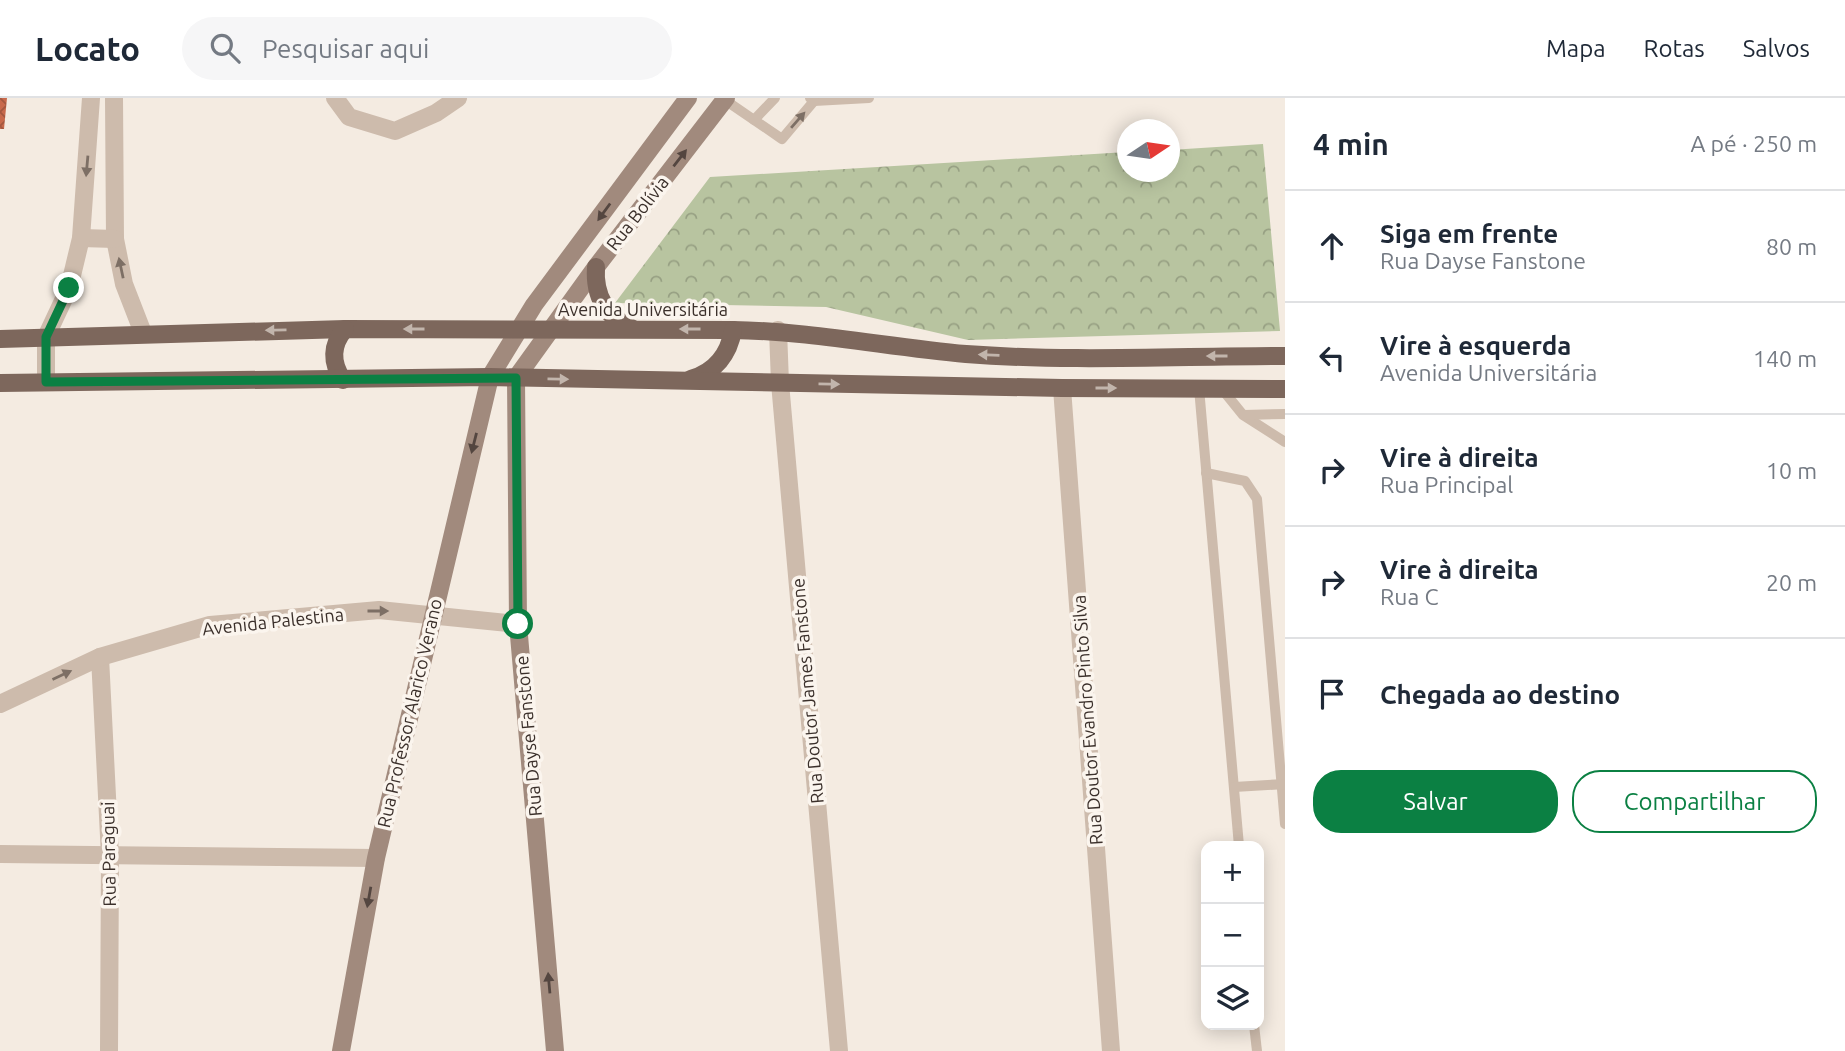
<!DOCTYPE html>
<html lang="pt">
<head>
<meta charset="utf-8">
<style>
  body { margin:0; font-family:Ubuntu,sans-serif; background:#f6f6f7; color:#1f2937 }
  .controls { position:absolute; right:21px; bottom:21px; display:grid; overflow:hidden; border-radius:14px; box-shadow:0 4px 18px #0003 }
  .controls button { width:63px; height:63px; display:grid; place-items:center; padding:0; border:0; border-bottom:2px solid #e0e1e3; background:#fff; color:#1f2937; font:35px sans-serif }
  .compass { position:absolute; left:1117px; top:21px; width:63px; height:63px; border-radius:50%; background:#fff; box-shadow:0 4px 18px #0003; rotate:77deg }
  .stop { position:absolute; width:21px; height:21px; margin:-16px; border:5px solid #0b8043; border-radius:50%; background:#fff }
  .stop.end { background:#0b8043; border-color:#fff; box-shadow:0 2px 7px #0008 }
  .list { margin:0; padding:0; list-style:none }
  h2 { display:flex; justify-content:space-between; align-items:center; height:91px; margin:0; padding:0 28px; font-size:30px }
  h2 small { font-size:23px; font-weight:400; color:#747a83 }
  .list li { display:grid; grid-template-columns:46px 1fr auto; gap:21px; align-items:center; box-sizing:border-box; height:112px; padding:0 28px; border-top:2px solid #e0e1e3 }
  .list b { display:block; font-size:26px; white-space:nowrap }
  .list p { margin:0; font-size:23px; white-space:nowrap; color:#747a83 }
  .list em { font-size:23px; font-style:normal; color:#747a83 }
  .actions { display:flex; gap:14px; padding:21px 28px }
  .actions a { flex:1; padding:16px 0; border:2px solid #0b8043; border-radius:28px; text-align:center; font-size:24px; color:#0b8043 }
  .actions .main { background:#0b8043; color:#fff }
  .icon { flex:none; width:38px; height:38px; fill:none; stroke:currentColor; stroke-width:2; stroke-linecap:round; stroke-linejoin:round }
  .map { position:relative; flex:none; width:1285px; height:953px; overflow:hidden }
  header { display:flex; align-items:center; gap:42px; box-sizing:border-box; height:98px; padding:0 35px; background:#fff; border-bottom:2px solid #e0e1e3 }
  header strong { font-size:33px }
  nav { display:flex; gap:38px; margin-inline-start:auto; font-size:24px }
  .search { width:490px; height:63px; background:#f6f6f7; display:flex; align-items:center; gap:18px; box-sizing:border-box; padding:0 24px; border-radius:38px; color:#747a83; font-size:26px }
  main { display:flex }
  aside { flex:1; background:#fff }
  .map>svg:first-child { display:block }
  .park { fill:url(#park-crowns) }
  .building { fill:url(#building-cross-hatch) }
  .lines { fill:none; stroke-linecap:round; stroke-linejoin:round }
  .service { stroke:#cdbbac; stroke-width:10 }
  .minor { stroke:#cdbbac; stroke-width:18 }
  .tertiary { stroke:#cdbbac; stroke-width:18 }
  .secondary { stroke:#a18a7d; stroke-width:18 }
  .primary { stroke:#7d675c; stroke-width:18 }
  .oneway { fill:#7d6f65 }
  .oneway2 { fill:#544640 }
  .oneway3 { fill:#c2b5ac }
  .route { stroke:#0b8043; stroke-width:9 }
  .labels { text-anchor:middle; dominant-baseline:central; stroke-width:7; stroke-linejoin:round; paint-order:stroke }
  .street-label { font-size:18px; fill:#3b302b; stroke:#fbf5ee }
</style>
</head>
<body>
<header>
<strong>Locato</strong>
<div class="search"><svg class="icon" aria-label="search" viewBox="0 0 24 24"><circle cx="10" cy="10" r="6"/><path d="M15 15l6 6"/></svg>Pesquisar aqui</div>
<nav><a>Mapa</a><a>Rotas</a><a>Salvos</a></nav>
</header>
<main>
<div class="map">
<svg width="1285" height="953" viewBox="0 0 1285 953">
  <defs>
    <pattern id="park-crowns" width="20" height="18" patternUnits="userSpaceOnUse" patternTransform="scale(1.75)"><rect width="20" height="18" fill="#b8c4a0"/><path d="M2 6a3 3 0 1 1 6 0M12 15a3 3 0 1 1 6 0" fill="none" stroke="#97a083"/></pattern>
    <pattern id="building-cross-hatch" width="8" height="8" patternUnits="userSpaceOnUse" patternTransform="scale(1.75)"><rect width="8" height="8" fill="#c8694b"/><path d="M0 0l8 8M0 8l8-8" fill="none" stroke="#a4573f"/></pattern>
  </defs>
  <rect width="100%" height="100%" fill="#f4ebe1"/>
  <polygon class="park" points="1263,46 1280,233 968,242 826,209 615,205 710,79 1127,54 1128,74 1170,74 1170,52"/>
  <polygon class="building" points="0,0 7,0 4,31 0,31"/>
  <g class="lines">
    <g class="service">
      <polyline points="810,0 814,3 869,0"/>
      <polyline points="725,2 782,41 814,3"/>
      <polyline points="754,22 775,0"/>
      <polyline points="1199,290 1239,748"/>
      <polyline points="1222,291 1243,317 1285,344"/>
      <polyline points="1244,317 1285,316"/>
      <polyline points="1206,375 1245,383 1257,401 1285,726"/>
      <polyline points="1234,689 1285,686"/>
      <polyline points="1254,927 1257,953"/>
    </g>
    <g class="minor">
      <polyline points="114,0 115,141 124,186 143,235"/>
      <polyline points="335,0 349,19 395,33 436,15 458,0"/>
      <polyline points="81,140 115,141"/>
      <polyline points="778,232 780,285 839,953"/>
      <polyline points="46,284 46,239 69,190 81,140 91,0"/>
      <polyline points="1062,290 1111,953"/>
      <polyline points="100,559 110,758 109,953"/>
      <polyline points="0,756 376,760"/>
    </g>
    <polyline class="tertiary" points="0,606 100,559 210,527 379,512 518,526"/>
    <g class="secondary">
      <polyline points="341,953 376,760 490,279 534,207 688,0"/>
      <polyline points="555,953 518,526 516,280 596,169 726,0"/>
    </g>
    <g class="primary">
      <path d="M596 169C594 198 606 219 633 231"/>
      <path d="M0 241 345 231 733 232C811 233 888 249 966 256 1071 264 1179 258 1285 258"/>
      <path d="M691 281C715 274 729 256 733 232"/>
      <path d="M343 282C331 265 331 247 345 231"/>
      <polyline points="0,285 490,279 1062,290 1285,291"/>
    </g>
  </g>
  <defs><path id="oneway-solid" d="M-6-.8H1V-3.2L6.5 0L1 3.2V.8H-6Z" transform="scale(1.75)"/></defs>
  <g class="oneway">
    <use href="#oneway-solid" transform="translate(798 22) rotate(-49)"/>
    <use href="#oneway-solid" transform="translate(87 68) rotate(95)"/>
    <use href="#oneway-solid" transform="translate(121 170) rotate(-102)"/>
    <use href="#oneway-solid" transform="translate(378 513)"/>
    <use href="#oneway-solid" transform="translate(62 577) rotate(-25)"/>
  </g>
  <g class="oneway2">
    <use href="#oneway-solid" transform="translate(680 60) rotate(-52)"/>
    <use href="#oneway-solid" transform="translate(604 114) rotate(126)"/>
    <use href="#oneway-solid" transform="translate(474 345) rotate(104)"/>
    <use href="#oneway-solid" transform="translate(369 799) rotate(100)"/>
    <use href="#oneway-solid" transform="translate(549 885) rotate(-95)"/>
  </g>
  <g class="oneway3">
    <use href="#oneway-solid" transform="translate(414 231) rotate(-180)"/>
    <use href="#oneway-solid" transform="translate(690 231) rotate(-180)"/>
    <use href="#oneway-solid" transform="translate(276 232) rotate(179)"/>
    <use href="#oneway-solid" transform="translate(989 257) rotate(-178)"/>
    <use href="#oneway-solid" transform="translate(1217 258) rotate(180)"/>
    <use href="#oneway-solid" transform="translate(558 281) rotate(1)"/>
    <use href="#oneway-solid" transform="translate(829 286) rotate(1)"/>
    <use href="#oneway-solid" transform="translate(1106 290)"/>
  </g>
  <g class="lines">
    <polyline class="route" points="69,190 46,239 46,284 516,280 518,526"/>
  </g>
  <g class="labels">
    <g class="street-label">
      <text transform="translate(637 115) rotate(-52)">Rua Bolívia</text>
      <text x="643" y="211">Avenida Universitária</text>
      <text transform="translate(273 523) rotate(-6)">Avenida Palestina</text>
      <text transform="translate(807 593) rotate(-95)">Rua Doutor James Fanstone</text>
      <text transform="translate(409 615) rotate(-77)">Rua Professor Alarico Verano</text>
      <text transform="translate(1087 622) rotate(-94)">Rua Doutor Evandro Pinto Silva</text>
      <text transform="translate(528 638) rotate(-95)">Rua Dayse Fanstone</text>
      <text transform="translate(108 756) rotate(-91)">Rua Paraguai</text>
    </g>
  </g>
</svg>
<div class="controls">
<button>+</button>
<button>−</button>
<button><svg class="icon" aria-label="layers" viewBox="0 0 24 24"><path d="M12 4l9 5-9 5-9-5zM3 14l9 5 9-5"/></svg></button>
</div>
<svg class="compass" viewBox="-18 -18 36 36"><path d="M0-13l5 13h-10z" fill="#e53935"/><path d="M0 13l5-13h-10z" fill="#747a83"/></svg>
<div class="stop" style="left:518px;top:526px"></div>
<div class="stop end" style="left:69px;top:190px"></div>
</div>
<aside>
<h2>4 min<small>A pé · 250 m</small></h2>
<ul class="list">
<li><svg class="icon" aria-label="ahead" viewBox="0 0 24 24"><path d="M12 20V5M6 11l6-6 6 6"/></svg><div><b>Siga em frente</b><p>Rua Dayse Fanstone</p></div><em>80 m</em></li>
<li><svg class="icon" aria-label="left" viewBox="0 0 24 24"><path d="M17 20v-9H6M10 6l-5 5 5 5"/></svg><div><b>Vire à esquerda</b><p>Avenida Universitária</p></div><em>140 m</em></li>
<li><svg class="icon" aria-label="right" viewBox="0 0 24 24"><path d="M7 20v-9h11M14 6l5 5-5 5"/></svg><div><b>Vire à direita</b><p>Rua Principal</p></div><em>10 m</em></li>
<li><svg class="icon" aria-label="right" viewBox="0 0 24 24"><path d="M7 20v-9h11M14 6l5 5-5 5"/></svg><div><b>Vire à direita</b><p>Rua C</p></div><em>20 m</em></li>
<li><svg class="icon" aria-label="arrive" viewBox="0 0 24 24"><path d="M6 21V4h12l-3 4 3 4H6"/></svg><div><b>Chegada ao destino</b></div></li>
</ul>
<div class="actions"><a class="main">Salvar</a><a>Compartilhar</a></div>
</aside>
</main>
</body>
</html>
